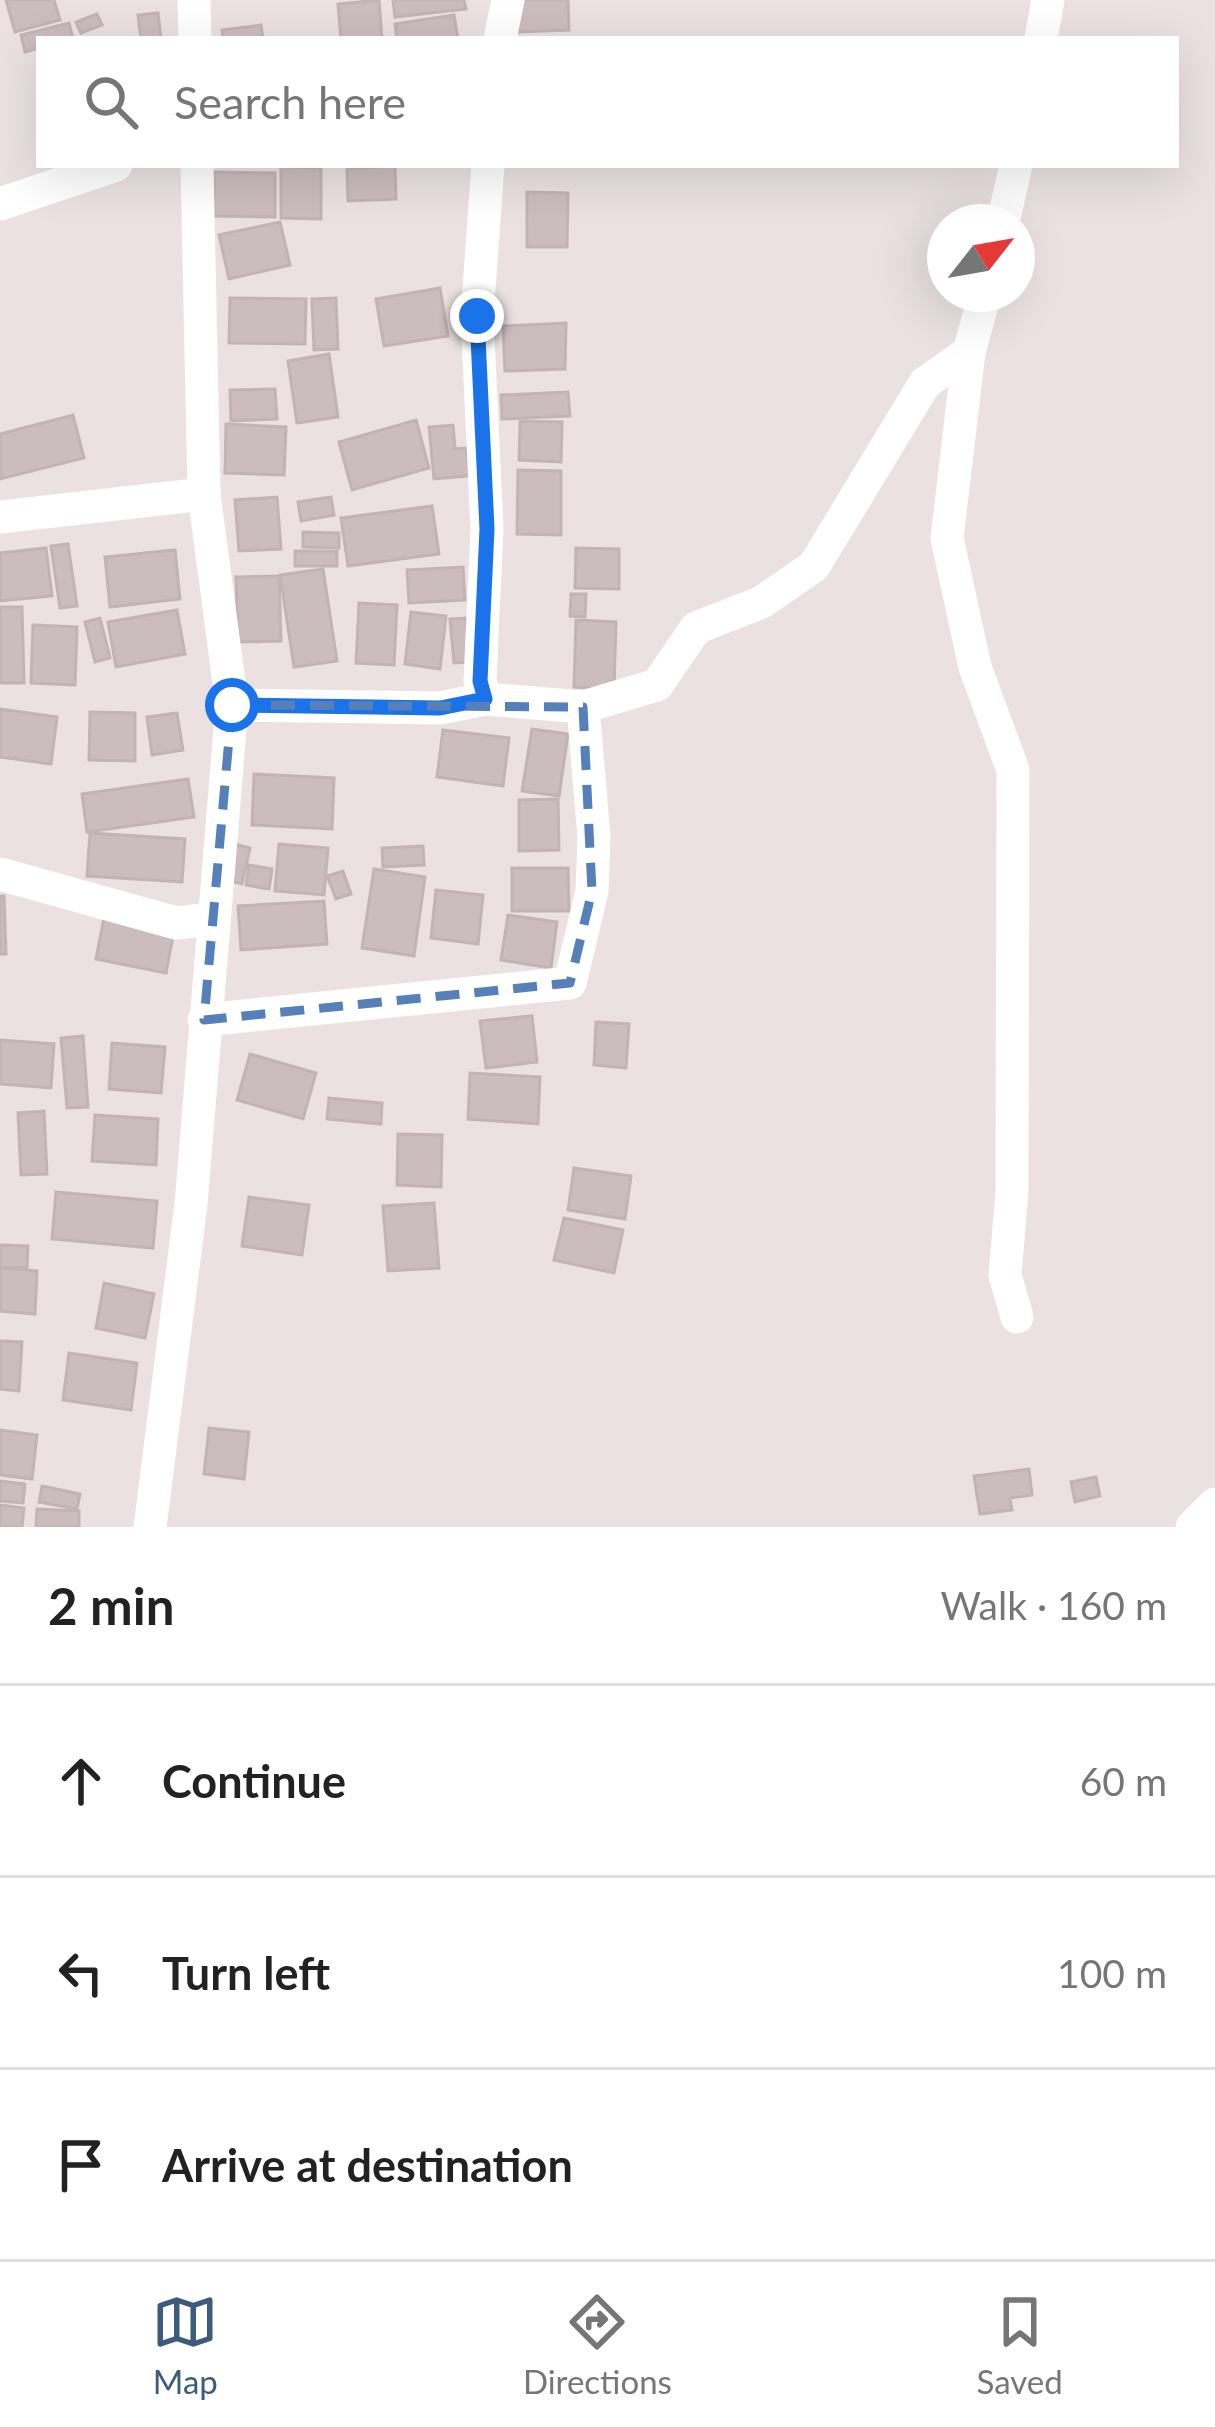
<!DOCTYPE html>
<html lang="en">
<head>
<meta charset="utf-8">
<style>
  body { margin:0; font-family:Lato,sans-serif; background:#f6f6f6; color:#222 }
  .compass { position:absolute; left:927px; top:204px; width:108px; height:108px; border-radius:50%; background:#fff; box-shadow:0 12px 48px #0002; rotate:59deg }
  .stop { position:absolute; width:36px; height:36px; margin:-27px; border:9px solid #1a73e8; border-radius:50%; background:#fff }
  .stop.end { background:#1a73e8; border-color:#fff; box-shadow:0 3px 12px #0008 }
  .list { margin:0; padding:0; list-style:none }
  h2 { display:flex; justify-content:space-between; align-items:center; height:156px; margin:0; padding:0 48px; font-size:51px }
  h2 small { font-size:39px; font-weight:400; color:#767676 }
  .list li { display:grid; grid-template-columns:78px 1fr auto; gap:36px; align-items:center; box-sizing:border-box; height:192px; padding:0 48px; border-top:3px solid #e0e0e0 }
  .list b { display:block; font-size:45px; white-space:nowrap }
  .list em { font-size:39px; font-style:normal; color:#767676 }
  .icon { flex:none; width:66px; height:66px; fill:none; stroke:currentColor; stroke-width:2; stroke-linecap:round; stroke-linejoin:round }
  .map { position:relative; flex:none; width:1215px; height:1527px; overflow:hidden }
  .search { position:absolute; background:#fff; box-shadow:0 12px 48px #0002; left:36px; right:36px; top:36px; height:132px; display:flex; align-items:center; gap:30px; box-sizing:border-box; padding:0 42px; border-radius:0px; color:#767676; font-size:45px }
  .sheet { height:732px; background:#fff }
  nav { display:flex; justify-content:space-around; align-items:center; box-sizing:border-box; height:168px; border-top:3px solid #e0e0e0; background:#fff; font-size:33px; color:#767676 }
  nav a { display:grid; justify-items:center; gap:6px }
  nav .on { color:#3d5b7c }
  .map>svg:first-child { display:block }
  .building { fill:#cbbdbf; stroke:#c4b3b5; stroke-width:3 }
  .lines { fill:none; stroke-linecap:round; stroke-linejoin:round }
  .minor { stroke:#fff; stroke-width:33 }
  .route { stroke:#1a73e8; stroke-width:15 }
  .marked { fill:none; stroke:#5580b9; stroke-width:9; stroke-dasharray:24 15; stroke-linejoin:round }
</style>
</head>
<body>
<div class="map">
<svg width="1215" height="1527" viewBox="0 0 1215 1527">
  <rect width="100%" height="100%" fill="#ebe1e2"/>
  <g class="building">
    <polygon points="6,0 54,0 60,20 15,32"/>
    <polygon points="379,0 382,39 341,39 338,4"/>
    <polygon points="393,0 464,0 466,9 395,17"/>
    <polygon points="517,0 568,0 569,30 519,32"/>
    <polygon points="158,13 161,39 141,39 138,15"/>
    <polygon points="97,14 102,25 81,33 76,22"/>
    <polygon points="454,15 458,39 397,39 395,24"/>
    <polygon points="69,23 73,39 39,39 39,48 25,52 21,35"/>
    <polygon points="261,25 263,39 223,39 222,30"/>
    <polygon points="395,166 396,199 348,201 347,169"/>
    <polygon points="281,167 321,168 321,219 281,218"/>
    <polygon points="214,172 275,173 275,217 214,216"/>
    <polygon points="527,192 568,193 567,247 527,247"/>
    <polygon points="280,222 290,265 229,279 219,235"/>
    <polygon points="440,288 448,336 384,346 376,299"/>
    <polygon points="230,298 306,299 305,344 229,343"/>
    <polygon points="336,298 338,349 314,350 312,299"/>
    <polygon points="566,323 565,369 505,371 503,326"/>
    <polygon points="329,354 338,417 297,423 288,361"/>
    <polygon points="275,389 277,419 231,421 230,390"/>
    <polygon points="568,392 570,416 502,419 501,395"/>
    <polygon points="73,415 84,458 0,479 0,434"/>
    <polygon points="416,420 429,468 352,490 339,442"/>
    <polygon points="520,421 562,422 561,462 519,460"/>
    <polygon points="226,424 286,427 284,475 225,473"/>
    <polygon points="453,425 455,449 466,448 469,476 434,479 429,427"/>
    <polygon points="518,470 561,471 561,535 517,534"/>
    <polygon points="277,497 281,549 239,551 235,500"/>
    <polygon points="331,497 334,515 301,521 298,502"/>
    <polygon points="432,506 439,554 348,566 341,518"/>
    <polygon points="303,532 339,533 339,548 303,547"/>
    <polygon points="68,544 77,606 60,608 51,546"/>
    <polygon points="46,548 52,596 0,601 0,553"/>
    <polygon points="576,548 619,549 619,589 575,588"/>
    <polygon points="175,550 180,599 110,607 105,557"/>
    <rect x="295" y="551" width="42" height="15"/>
    <polygon points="463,567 465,600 409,603 407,570"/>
    <polygon points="323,569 337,661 294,667 280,575"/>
    <polygon points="279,576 281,641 238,642 236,577"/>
    <polygon points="571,594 586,594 585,617 570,616"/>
    <polygon points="359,603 397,605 394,665 356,663"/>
    <polygon points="0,607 22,607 24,683 0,683"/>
    <polygon points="177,610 185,654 116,667 108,622"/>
    <polygon points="411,612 446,616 440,669 405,664"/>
    <polygon points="100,618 110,658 95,662 85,622"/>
    <polygon points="466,618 470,662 454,663 450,619"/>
    <polygon points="576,620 616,622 614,689 574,687"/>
    <polygon points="33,625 77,627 75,685 31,683"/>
    <polygon points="0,709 57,717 51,764 0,757"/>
    <polygon points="90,712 135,713 135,761 89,760"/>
    <polygon points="177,713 183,750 152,755 147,717"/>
    <polygon points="532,729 568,734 559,796 522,791"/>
    <polygon points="443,730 509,738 503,786 437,777"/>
    <polygon points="254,774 334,778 332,829 252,825"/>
    <polygon points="188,779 194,817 87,832 82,794"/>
    <polygon points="558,799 559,850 519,851 519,800"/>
    <polygon points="90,833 185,839 182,882 87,876"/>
    <polygon points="235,844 250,848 242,884 226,880"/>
    <polygon points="279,844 328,848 324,895 275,891"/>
    <polygon points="423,846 424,865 383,867 382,848"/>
    <polygon points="249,865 272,869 269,889 246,885"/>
    <polygon points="512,868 568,868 569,911 512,911"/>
    <polygon points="374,869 425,877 414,956 362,948"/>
    <polygon points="343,871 351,894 336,899 327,876"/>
    <polygon points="436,890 483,895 478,944 431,938"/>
    <polygon points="0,896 4,896 6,954 0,954"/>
    <polygon points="324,901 327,944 241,950 238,906"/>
    <polygon points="105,912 175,926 166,973 96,959"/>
    <polygon points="508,915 557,922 551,968 501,960"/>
    <polygon points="532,1016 537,1062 486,1068 480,1021"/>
    <polygon points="596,1022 629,1024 626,1068 594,1065"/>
    <polygon points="83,1036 88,1107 67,1108 61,1038"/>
    <polygon points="0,1040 54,1044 51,1088 0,1084"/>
    <polygon points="112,1043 165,1047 161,1093 109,1089"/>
    <polygon points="250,1054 316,1073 303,1119 237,1100"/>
    <polygon points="470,1073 540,1077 538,1124 468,1119"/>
    <polygon points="329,1098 382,1103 381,1124 327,1119"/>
    <polygon points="44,1111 47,1174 21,1175 18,1113"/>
    <polygon points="95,1115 158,1119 156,1165 92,1161"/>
    <polygon points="398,1134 442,1135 441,1187 397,1185"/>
    <polygon points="574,1168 631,1176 625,1219 568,1210"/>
    <polygon points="56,1192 157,1201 153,1248 52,1239"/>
    <polygon points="249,1197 309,1205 302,1255 242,1246"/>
    <polygon points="434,1203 439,1268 388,1271 383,1206"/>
    <polygon points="564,1218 623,1230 614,1273 554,1260"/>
    <polygon points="0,1245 28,1246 27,1268 0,1267"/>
    <polygon points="0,1268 37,1271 35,1314 0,1311"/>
    <polygon points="104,1283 154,1294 145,1338 96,1328"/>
    <polygon points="0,1341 22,1342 19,1391 0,1389"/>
    <polygon points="69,1353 137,1363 131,1410 63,1400"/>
    <polygon points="209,1428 249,1432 244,1479 204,1474"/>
    <polygon points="0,1430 37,1435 32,1479 0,1475"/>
    <polygon points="1029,1469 1032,1495 1010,1498 1012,1510 980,1514 974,1476"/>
    <polygon points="1096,1477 1100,1496 1075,1502 1071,1482"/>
    <polygon points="0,1481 25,1484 23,1503 0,1501"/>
    <polygon points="42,1486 80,1494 77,1509 39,1502"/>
    <polygon points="0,1505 24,1508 22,1527 0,1527"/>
    <polygon points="37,1509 79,1511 79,1527 36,1527"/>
  </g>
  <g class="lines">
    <g class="minor">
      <polyline points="194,0 195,39"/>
      <polyline points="500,39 508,0"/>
      <polyline points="1041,39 1048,0"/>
      <polyline points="0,204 116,165"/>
      <polyline points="1003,222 1016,165"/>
      <polyline points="985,294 969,352 947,538 975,667 1013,770 1012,1191 1005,1275 1017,1317"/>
      <polyline points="0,517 204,494"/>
      <polyline points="485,699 480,681 487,529 477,316 488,165"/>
      <polyline points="583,707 657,685 696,628 762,602 814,566 925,383 969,352"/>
      <polyline points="0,874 176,923 211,919"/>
      <polyline points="204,1020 570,983 592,891 594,837 583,707 485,699 440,708 232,705"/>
      <polyline points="150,1527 191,1204 232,705 204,494 197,165"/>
      <polyline points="1192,1527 1215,1504"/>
    </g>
  </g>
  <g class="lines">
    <polyline class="route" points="232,705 440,708 485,699 480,681 487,529 477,316"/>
  </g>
  <path class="marked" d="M232 705 583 707 592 891 570 983 204 1020Z"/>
</svg>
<svg class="compass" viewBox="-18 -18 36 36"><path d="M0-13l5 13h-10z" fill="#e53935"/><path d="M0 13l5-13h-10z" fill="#767676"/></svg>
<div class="stop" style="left:232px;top:705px"></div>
<div class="stop end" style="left:477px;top:316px"></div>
<div class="search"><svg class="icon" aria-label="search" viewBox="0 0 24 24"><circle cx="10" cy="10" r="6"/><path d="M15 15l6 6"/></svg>Search here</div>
</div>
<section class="sheet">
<h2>2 min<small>Walk · 160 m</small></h2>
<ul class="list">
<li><svg class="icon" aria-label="ahead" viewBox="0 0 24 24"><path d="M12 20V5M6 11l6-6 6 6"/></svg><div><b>Continue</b></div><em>60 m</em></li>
<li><svg class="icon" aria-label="left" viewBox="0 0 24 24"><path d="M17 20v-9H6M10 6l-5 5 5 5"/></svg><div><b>Turn left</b></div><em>100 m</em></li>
<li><svg class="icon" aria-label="arrive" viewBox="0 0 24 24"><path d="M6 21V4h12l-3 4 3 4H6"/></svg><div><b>Arrive at destination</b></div></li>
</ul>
</section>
<nav>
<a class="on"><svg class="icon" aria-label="map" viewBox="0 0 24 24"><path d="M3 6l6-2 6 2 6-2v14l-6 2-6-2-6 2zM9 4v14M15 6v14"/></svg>Map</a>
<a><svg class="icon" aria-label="directions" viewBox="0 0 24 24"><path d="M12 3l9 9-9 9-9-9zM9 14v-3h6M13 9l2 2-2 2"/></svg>Directions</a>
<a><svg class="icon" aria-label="saved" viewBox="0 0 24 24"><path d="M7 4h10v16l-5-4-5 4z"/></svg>Saved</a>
</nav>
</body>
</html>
